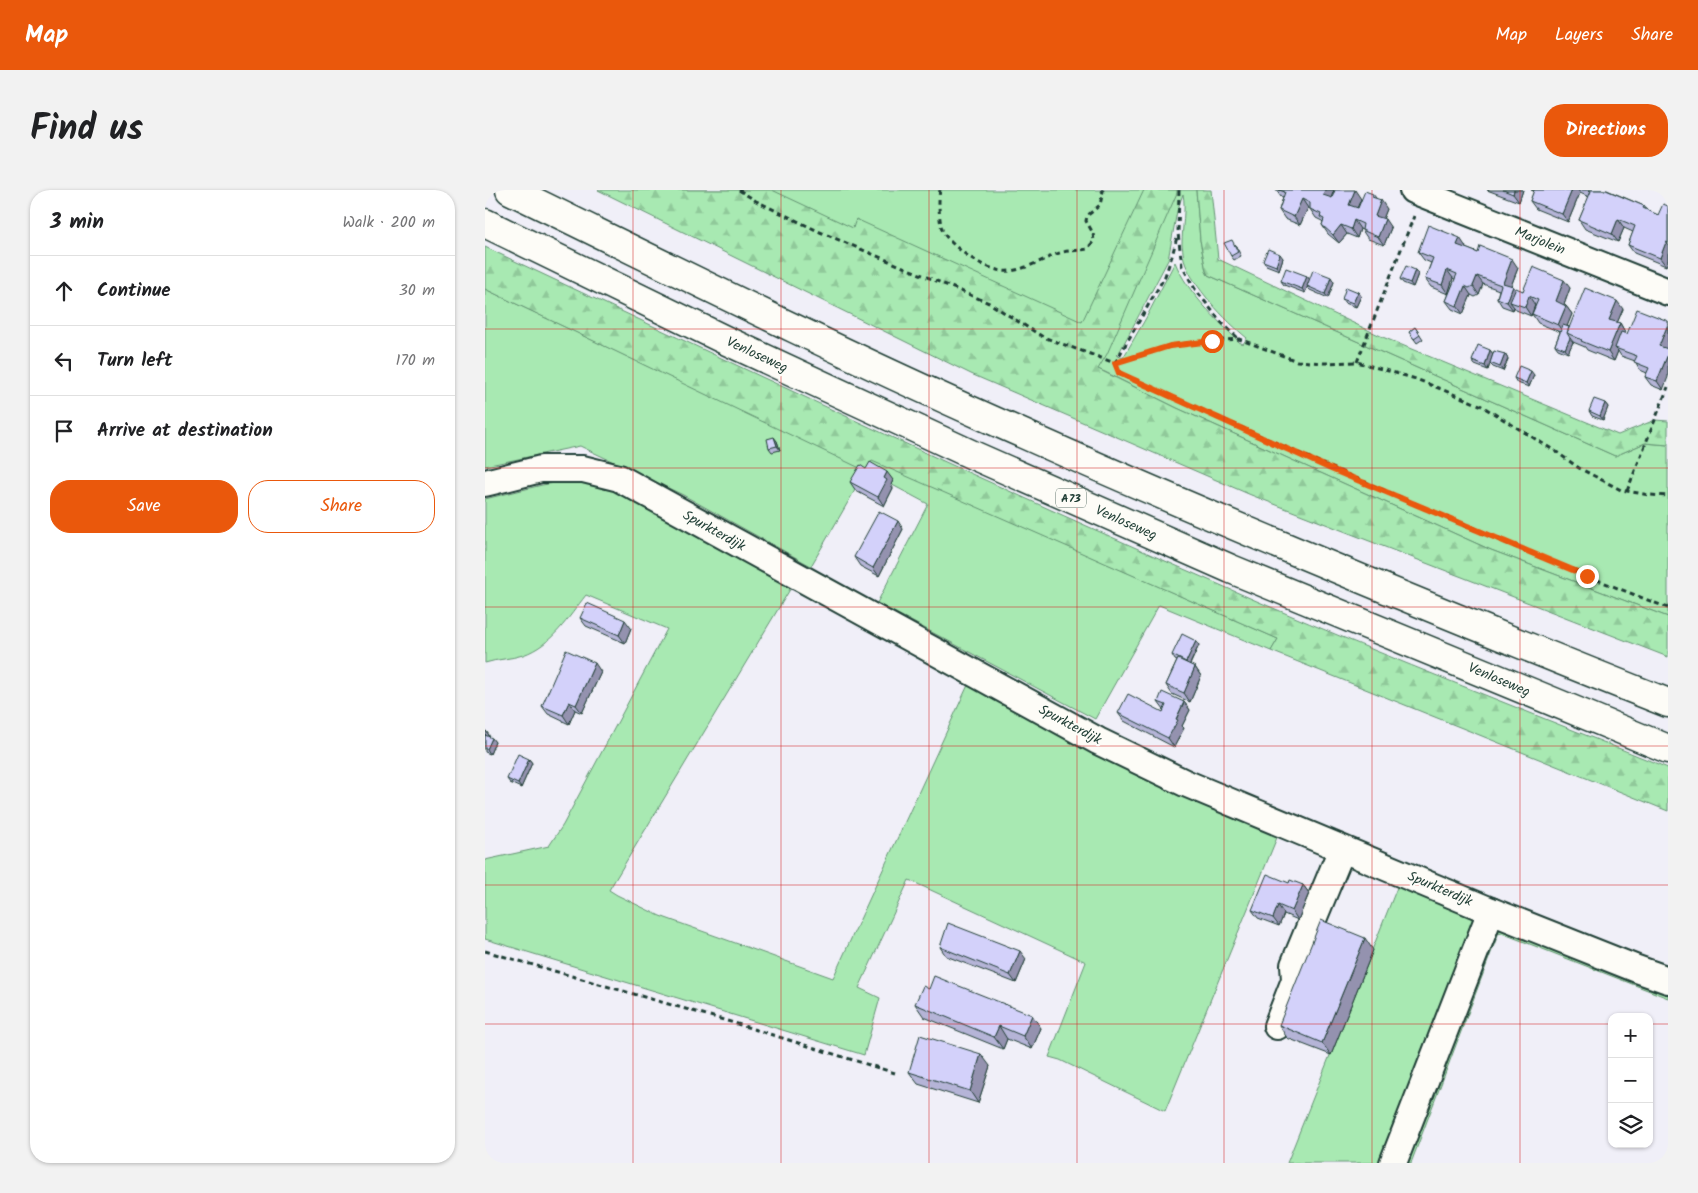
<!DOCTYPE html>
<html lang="en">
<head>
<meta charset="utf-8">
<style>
  body { margin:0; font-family:Kalam,sans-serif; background:#f2f2f2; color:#202124 }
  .controls { position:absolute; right:15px; bottom:15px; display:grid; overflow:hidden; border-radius:10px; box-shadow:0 1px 4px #0004 }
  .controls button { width:45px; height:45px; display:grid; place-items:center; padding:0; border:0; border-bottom:1px solid #e0e0e0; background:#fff; color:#202124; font:25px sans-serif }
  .stop { position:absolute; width:15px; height:15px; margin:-11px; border:4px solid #ea580c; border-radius:50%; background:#fff }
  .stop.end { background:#ea580c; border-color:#fff; box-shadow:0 1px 5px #0008 }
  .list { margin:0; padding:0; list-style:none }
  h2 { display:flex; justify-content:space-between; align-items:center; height:65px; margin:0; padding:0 20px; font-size:21px }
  h2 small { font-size:16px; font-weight:400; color:#757577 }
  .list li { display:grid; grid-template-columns:32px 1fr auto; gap:15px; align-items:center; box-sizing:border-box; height:70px; padding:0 20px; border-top:1px solid #e0e0e0 }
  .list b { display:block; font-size:19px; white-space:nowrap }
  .list em { font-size:16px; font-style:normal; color:#757577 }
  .actions { display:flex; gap:10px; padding:15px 20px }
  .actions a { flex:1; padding:11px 0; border:1px solid #ea580c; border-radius:20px; text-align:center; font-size:18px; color:#ea580c }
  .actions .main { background:#ea580c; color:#fff }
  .icon { flex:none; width:28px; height:28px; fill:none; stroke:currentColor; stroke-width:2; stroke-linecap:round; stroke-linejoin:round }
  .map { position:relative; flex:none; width:1183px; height:973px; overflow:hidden; border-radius:20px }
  header { display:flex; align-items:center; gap:30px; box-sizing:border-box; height:70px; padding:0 25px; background:#ea580c; color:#fff }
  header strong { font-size:24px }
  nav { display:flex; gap:28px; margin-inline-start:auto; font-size:18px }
  .intro { display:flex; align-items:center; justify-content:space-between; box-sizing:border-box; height:120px; padding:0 30px }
  h1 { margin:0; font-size:35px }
  .button { padding:12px 22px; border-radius:20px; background:#ea580c; color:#fff; font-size:18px; font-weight:700 }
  main { display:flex; gap:30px; padding:0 30px }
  aside { flex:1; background:#fff; border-radius:20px; box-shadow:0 1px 4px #0004 }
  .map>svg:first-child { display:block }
  .green { fill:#a8e9b2; stroke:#649373; fill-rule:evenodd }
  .forest { fill:url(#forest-firs); stroke:#649373 }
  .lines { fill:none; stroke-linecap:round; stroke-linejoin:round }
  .minor-casing { stroke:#1f3d34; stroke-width:30 }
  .highway-casing { stroke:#1f3d34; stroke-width:31 }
  .path { stroke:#1f3d34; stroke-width:3; stroke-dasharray:5 4; stroke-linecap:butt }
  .minor { stroke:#fdfcf7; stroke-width:26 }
  .highway { stroke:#fdfcf7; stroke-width:28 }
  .wall { fill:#b5b4d7; stroke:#1f3d34 }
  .shaded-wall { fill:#9492af; stroke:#1f3d34 }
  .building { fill:#d3d1fa; stroke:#1f3d34 }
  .route { stroke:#ea580c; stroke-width:6 }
  .grid { fill:none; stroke:#d62828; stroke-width:1; stroke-opacity:0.55 }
  .labels { text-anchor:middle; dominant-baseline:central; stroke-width:4.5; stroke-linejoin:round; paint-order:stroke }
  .shield { fill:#fdfcf7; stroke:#62766e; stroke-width:1 }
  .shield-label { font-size:12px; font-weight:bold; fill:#1f3d34 }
  .street-label { font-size:14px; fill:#1f3d34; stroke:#fdfcf7 }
</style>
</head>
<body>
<header>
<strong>Map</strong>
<nav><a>Map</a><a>Layers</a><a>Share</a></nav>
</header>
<div class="intro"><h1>Find us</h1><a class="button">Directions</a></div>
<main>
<aside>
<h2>3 min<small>Walk · 200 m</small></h2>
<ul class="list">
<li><svg class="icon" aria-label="ahead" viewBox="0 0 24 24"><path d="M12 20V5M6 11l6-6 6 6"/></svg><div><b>Continue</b></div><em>30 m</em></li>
<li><svg class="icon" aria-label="left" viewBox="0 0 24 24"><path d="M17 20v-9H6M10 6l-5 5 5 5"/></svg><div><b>Turn left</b></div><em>170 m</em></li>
<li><svg class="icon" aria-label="arrive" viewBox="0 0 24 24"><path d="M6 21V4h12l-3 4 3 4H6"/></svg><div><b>Arrive at destination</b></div></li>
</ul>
<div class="actions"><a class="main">Save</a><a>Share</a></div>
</aside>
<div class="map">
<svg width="1183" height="973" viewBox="0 0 1183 973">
  <defs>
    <pattern id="forest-firs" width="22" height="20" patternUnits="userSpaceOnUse" patternTransform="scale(1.25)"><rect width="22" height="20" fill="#a8e9b2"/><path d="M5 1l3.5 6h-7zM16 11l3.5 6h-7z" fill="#90c99a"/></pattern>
  </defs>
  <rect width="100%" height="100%" fill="#f0eff8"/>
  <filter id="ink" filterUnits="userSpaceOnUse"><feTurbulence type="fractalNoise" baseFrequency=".02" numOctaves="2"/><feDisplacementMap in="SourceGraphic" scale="10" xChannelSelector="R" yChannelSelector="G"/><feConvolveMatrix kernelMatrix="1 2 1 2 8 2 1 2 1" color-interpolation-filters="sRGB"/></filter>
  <g filter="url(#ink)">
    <g class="green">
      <path d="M164 0H711L715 50 721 81 723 85 1130 266 1160 253 1183 255V427L1006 360 692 218 620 182ZM698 4C701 19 697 38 697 54 698 59 698 65 699 70 707 96 741 131 762 148L758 154 754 152C731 128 703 104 690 72L661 128 638 168 631 165 635 161 683 70 692 21Z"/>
      <polygon points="0,99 381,280 387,270 793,449 786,461 674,415 610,529 392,413 443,314 381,281 326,376 198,305 95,256 0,276"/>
      <path d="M97 289 127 299 307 396 124 700 132 705 175 726 348 788 483 495 528 520 653 585 793 645 680 921 575 870 564 867 601 772 424 690 374 798 395 808 379 865 0 749V670L64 656 78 635 182 439 101 405C83 428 67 455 38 465 26 469 12 469 0 473V309L57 295Z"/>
      <polygon points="913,695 994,728 902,973 802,973"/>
      <polygon points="1012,736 1183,798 1183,808 1014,742 926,973 922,973"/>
    </g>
    <g class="forest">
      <polygon points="113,0 287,0 368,38 371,29 597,132 659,0 692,0 692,3 622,164 613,179 692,218 1006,360 1183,427 1183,467 766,305 486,184"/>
      <polygon points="711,0 726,0 733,69 900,148 1133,245 1170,230 1183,231 1183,255 1160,253 1130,266 723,85 721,81 715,50"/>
      <path d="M0 57C257 178 513 299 774 412 909 470 1046 523 1183 578V621L786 461 793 449 387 271 381 281 0 99Z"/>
    </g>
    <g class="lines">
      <g class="minor-casing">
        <g id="minor">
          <polyline points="928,0 1183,102"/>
          <polyline points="0,293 56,279 98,279 134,288 613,551 700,593 1006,721 1152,779 1183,790"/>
          <polyline points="792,836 810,790 809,775 857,659"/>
          <polyline points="908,973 1006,721"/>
        </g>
      </g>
      <g class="highway-casing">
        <g id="highway">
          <path d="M25 0C185 78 345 158 507 230 730 330 956 423 1183 513"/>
          <polyline points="0,33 242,151 490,266 746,379 1183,559"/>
        </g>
      </g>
      <g class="path">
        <polyline points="254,0 271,11 335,42 504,113 558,147 630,173 685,156 727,151 754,149 812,171 839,173 872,172 931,189 995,215 1070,261 1094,278 1136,300 1164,305 1183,306"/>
        <path d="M455 0C453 9 454 33 458 42 468 59 505 84 525 81 541 79 557 70 572 64 581 60 593 61 602 59L609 51 608 43 601 31 602 26 615 15 618 1 616 0"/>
        <polyline points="694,0 693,43 697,76 710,99 736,132 754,149"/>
        <polyline points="872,172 929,26"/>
        <path d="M630 173 634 183C815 265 997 345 1183 418"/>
        <polyline points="630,173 680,86 687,66 692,47"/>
        <polyline points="1142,301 1183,197"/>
        <polyline points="0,761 249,833 410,883"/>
      </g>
      <use href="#minor" class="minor"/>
      <use href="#highway" class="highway"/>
    </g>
    <g class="wall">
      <polygon points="791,0 849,0 846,8 876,9 872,18 873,18 888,4 891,8 902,19 898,29 906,38 899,55 883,49 877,40 875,39 872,48 862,44 854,53 843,44 837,35 838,32 837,31 831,28 825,19 823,18 815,35 800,29 794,20 798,8 796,7"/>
      <polygon points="1002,0 1038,0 1034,12"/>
      <polygon points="1046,0 1122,0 1159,16 1162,20 1173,25 1183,16 1183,70 1181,76 1149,63 1143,55 1148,42 1139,38 1133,52 1100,39 1094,30 1104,7 1095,3 1083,32 1051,19 1045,11 1049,1"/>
      <polygon points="750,54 756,66 749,70 746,66"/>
      <polygon points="981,57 980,58 1033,78 1026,96 1030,100 1038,101 1085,98 1079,115 1081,116 1087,124 1082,136 1084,137 1138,119 1132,133 1135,133 1140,142 1140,144 1142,144 1183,131 1183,157 1178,200 1166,195 1160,187 1162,183 1155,180 1150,171 1136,166 1133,161 1129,171 1102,160 1100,157 1088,152 1083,163 1073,159 1070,155 1075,142 1053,133 1047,124 1050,115 1046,126 1031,120 1029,117 1028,120 1017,116 1012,108 1014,100 998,94 994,105 990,107 986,105 978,124 967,119 961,111 970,89 968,88 963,104 946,97 940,89 946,73 939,70 933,62"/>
      <polygon points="798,68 794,80 781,75 778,71"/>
      <polygon points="930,80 933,84 928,97 918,93 915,89"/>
      <polygon points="822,86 824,90 849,92 843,108 825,100 822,97 820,103 799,95 796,91"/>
      <polygon points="873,102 876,106 871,117 860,113 857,109"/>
      <polygon points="930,137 938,149 932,153 924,142"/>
      <polygon points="1005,160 1008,164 1020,164 1023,169 1018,181 1008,177 1005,174 1003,180 990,175 987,171"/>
      <polygon points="1049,185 1044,197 1032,193 1029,188"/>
      <polygon points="1120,213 1123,217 1118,230 1107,226 1104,221"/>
      <polygon points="292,251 295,260 287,262 284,258"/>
      <polygon points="381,279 408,290 406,295 408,298 399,316 371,301 365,292"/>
      <polygon points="418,339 394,386 375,376 369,367"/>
      <polygon points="95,428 146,438 140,453 101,436"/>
      <polygon points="711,451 714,455 705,475 710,477 716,486 705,512 687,504 681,495 692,471 690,470 687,465"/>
      <polygon points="116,482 97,523 90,520 84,534 63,524 57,516"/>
      <polygon points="673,512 699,512 705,520 697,536 699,538 689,557 639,531 633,523 678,522 679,520"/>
      <polygon points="0,540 4,545 4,546 10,552 5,564 0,562"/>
      <polygon points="44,569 47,573 36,598 25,593 22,589"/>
      <polygon points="804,693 818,695 824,703 813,730 799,724 794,736 773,728 767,720"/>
      <polygon points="455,757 541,769 531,793 461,766"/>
      <polygon points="888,760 846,865 802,848 794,835"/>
      <polygon points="444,799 556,838 547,859 522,849 518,859 439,827 430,814"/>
      <polygon points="505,876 493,913 433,894 424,882"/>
    </g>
    <g class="shaded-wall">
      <polygon points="840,0 849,0 844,13 838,5"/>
      <polygon points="870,0 876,9 870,23 864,15"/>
      <polygon points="1029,0 1038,0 1034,12 1028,4"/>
      <polygon points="1087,0 1093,0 1095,3 1083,32 1077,24"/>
      <polygon points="817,9 823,18 815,35 809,27"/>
      <polygon points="896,10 902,19 896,34 890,26"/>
      <polygon points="900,29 906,38 899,55 893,47"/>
      <polygon points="1133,29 1139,38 1133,52 1127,44"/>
      <polygon points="869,30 875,39 872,48 866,39"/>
      <polygon points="856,35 862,44 854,53 848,45"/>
      <polygon points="975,48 981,57 978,63 972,55"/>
      <polygon points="1181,52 1183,55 1183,70 1181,76 1175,68"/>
      <polygon points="795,64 798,68 794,80 791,76"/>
      <polygon points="1027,69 1033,78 1024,101 1018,93"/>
      <polygon points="930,80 933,84 928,97 925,93"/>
      <polygon points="962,80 968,88 963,104 957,95"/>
      <polygon points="822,86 825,90 820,103 817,99"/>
      <polygon points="992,86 998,94 994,105 988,96"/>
      <polygon points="846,87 849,92 843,108 840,104"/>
      <polygon points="1079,90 1085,98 1077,120 1071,111"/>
      <polygon points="980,96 986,105 978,124 972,116"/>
      <polygon points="1028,96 1034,105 1025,112 1029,117 1028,120 1022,112"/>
      <polygon points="873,102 876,106 871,117 868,113"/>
      <polygon points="1044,106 1050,115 1046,126 1040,117"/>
      <polygon points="1132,111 1138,119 1130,138 1124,130"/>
      <polygon points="1081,116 1087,124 1079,144 1073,135"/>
      <polygon points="1135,133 1140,142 1134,159 1130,158 1133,161 1129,171 1123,162"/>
      <polygon points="1183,134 1183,157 1180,164 1174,156"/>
      <polygon points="1085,148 1088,152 1083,163 1080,159"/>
      <polygon points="1005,160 1008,164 1003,180 1000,176"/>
      <polygon points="1020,164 1023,169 1018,181 1015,177"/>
      <polygon points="1183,164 1183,187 1178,200 1172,191"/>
      <polygon points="1046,181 1049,185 1044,197 1041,193"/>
      <polygon points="1120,213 1123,217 1118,230 1115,226"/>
      <polygon points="289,247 292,251 295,260 292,256"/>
      <polygon points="402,282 408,290 406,295 408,298 399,316 393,307 399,288"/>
      <polygon points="413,331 418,339 394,386 388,378"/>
      <polygon points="140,430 146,438 140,453 134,445"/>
      <polygon points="711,451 714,455 704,476 701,472"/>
      <polygon points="110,473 116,482 97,523 91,515"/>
      <polygon points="710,477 716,486 705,512 699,503"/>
      <polygon points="84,512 90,520 84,534 78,525"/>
      <polygon points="699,512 705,520 697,536 699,538 689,557 683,548"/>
      <polygon points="1,541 4,545 2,549 0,545"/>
      <polygon points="7,548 10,552 5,564 2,559"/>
      <polygon points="44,569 47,573 36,598 33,594"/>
      <polygon points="818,695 824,703 813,730 807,721"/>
      <polygon points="793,715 799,724 794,736 788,728"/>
      <polygon points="880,748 888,760 846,865 837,853"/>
      <polygon points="535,761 541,769 531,793 525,785"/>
      <polygon points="547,825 556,838 547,859 538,846"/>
      <polygon points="514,836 522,849 518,859 509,847"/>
      <polygon points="496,864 505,876 493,913 485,901"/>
    </g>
    <g class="building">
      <polygon points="794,0 840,0 838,5 847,8 850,0 870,0 864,15 873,18 880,1 888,4 887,7 896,10 890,26 900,29 893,47 877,40 878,34 869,30 866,39 856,35 848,45 837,35 839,29 835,27 836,24 825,19 825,13 817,9 809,27 794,20 800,2"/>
      <polygon points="1018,0 1029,0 1028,4"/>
      <polygon points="1049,0 1087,0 1077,24 1045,11"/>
      <polygon points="1103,0 1121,0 1159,16 1158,18 1173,25 1178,14 1183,16 1183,53 1181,52 1175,68 1143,55 1150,36 1133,29 1127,44 1094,30 1106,1"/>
      <polygon points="943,35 975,48 972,55 983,59 993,63 995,56 1027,69 1018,93 1028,96 1022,112 1012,108 1016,95 992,86 988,96 984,98 980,96 972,116 961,111 972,84 962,80 957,95 940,89 948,68 933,62"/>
      <polygon points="747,50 753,62 746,66 739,53"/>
      <polygon points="783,59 795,64 791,76 778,71"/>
      <polygon points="921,76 930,80 925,93 915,89"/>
      <polygon points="1048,77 1079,90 1071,111 1081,116 1073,135 1047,124 1053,110 1044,106 1040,117 1025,112 1031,98 1038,101"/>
      <polygon points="801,78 822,86 817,99 796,91"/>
      <polygon points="828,80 846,87 840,104 822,96"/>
      <polygon points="861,97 873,102 868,113 857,109"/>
      <polygon points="1100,98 1132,111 1124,130 1135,133 1123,162 1096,151 1097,150 1082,143"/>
      <polygon points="1152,119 1183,131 1183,134 1174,156 1183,159 1183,164 1172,191 1160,187 1164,178 1149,172 1152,166 1130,158 1136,142 1142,144"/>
      <polygon points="1078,135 1084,137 1082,143 1085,148 1080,159 1070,155"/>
      <polygon points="930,137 935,145 929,149 924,142"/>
      <polygon points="993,155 1005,160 1000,176 987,171"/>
      <polygon points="1009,161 1020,164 1015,177 1005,173"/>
      <polygon points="1034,176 1046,181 1041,193 1029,188"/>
      <polygon points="1109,209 1120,213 1115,226 1104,221"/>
      <polygon points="289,247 292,256 284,258 282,249"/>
      <polygon points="385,272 402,282 399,288 402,290 393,307 365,292 375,275 381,279"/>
      <polygon points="394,321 413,331 388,378 369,367"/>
      <polygon points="102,413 140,430 134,445 95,428"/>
      <polygon points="697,444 711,451 701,472 687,465"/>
      <polygon points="81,460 110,473 91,515 84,512 78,525 57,516"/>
      <polygon points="693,469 710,477 699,503 681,495"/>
      <polygon points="677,502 699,512 691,529 693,530 683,548 633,523 643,504 678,522 681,515 673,512"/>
      <polygon points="0,545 7,548 2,559 0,559"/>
      <polygon points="33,564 44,569 33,594 22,589"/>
      <polygon points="782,684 804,693 805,690 818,695 807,721 793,715 788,728 767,720"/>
      <polygon points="836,730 880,748 837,853 794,835"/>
      <polygon points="463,733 535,761 525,785 455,757"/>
      <polygon points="449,786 547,825 538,846 514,836 509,847 430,814 438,796 444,799"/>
      <polygon points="435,845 496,864 485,901 424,882"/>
    </g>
  </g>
  <g class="lines" filter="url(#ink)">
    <polyline class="route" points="727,151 685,156 630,173 634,183 846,279 1102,386"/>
  </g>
  <path class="grid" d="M148 0V973M296 0V973M444 0V973M592 0V973M739 0V973M887 0V973M1035 0V973M0 139H1183M0 278H1183M0 417H1183M0 556H1183M0 695H1183M0 834H1127M1164 834H1183"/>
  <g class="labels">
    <rect class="shield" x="571" y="298.5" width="30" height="19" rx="4"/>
    <g class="shield-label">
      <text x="586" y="308">A73</text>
    </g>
    <g class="street-label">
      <text transform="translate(1055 51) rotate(22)">Marjolein</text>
      <text transform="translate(272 165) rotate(25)">Venloseweg</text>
      <text transform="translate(641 333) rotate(24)">Venloseweg</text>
      <text transform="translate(229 341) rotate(29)">Spurkterdijk</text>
      <text transform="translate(1014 490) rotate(23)">Venloseweg</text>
      <text transform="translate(585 535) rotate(28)">Spurkterdijk</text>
      <text transform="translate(955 699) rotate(23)">Spurkterdijk</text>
    </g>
  </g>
</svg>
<div class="controls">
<button>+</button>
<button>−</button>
<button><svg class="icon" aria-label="layers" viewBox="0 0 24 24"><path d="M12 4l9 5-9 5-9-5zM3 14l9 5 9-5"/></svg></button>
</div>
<div class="stop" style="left:727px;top:151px"></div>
<div class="stop end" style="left:1102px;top:386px"></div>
</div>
</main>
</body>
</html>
